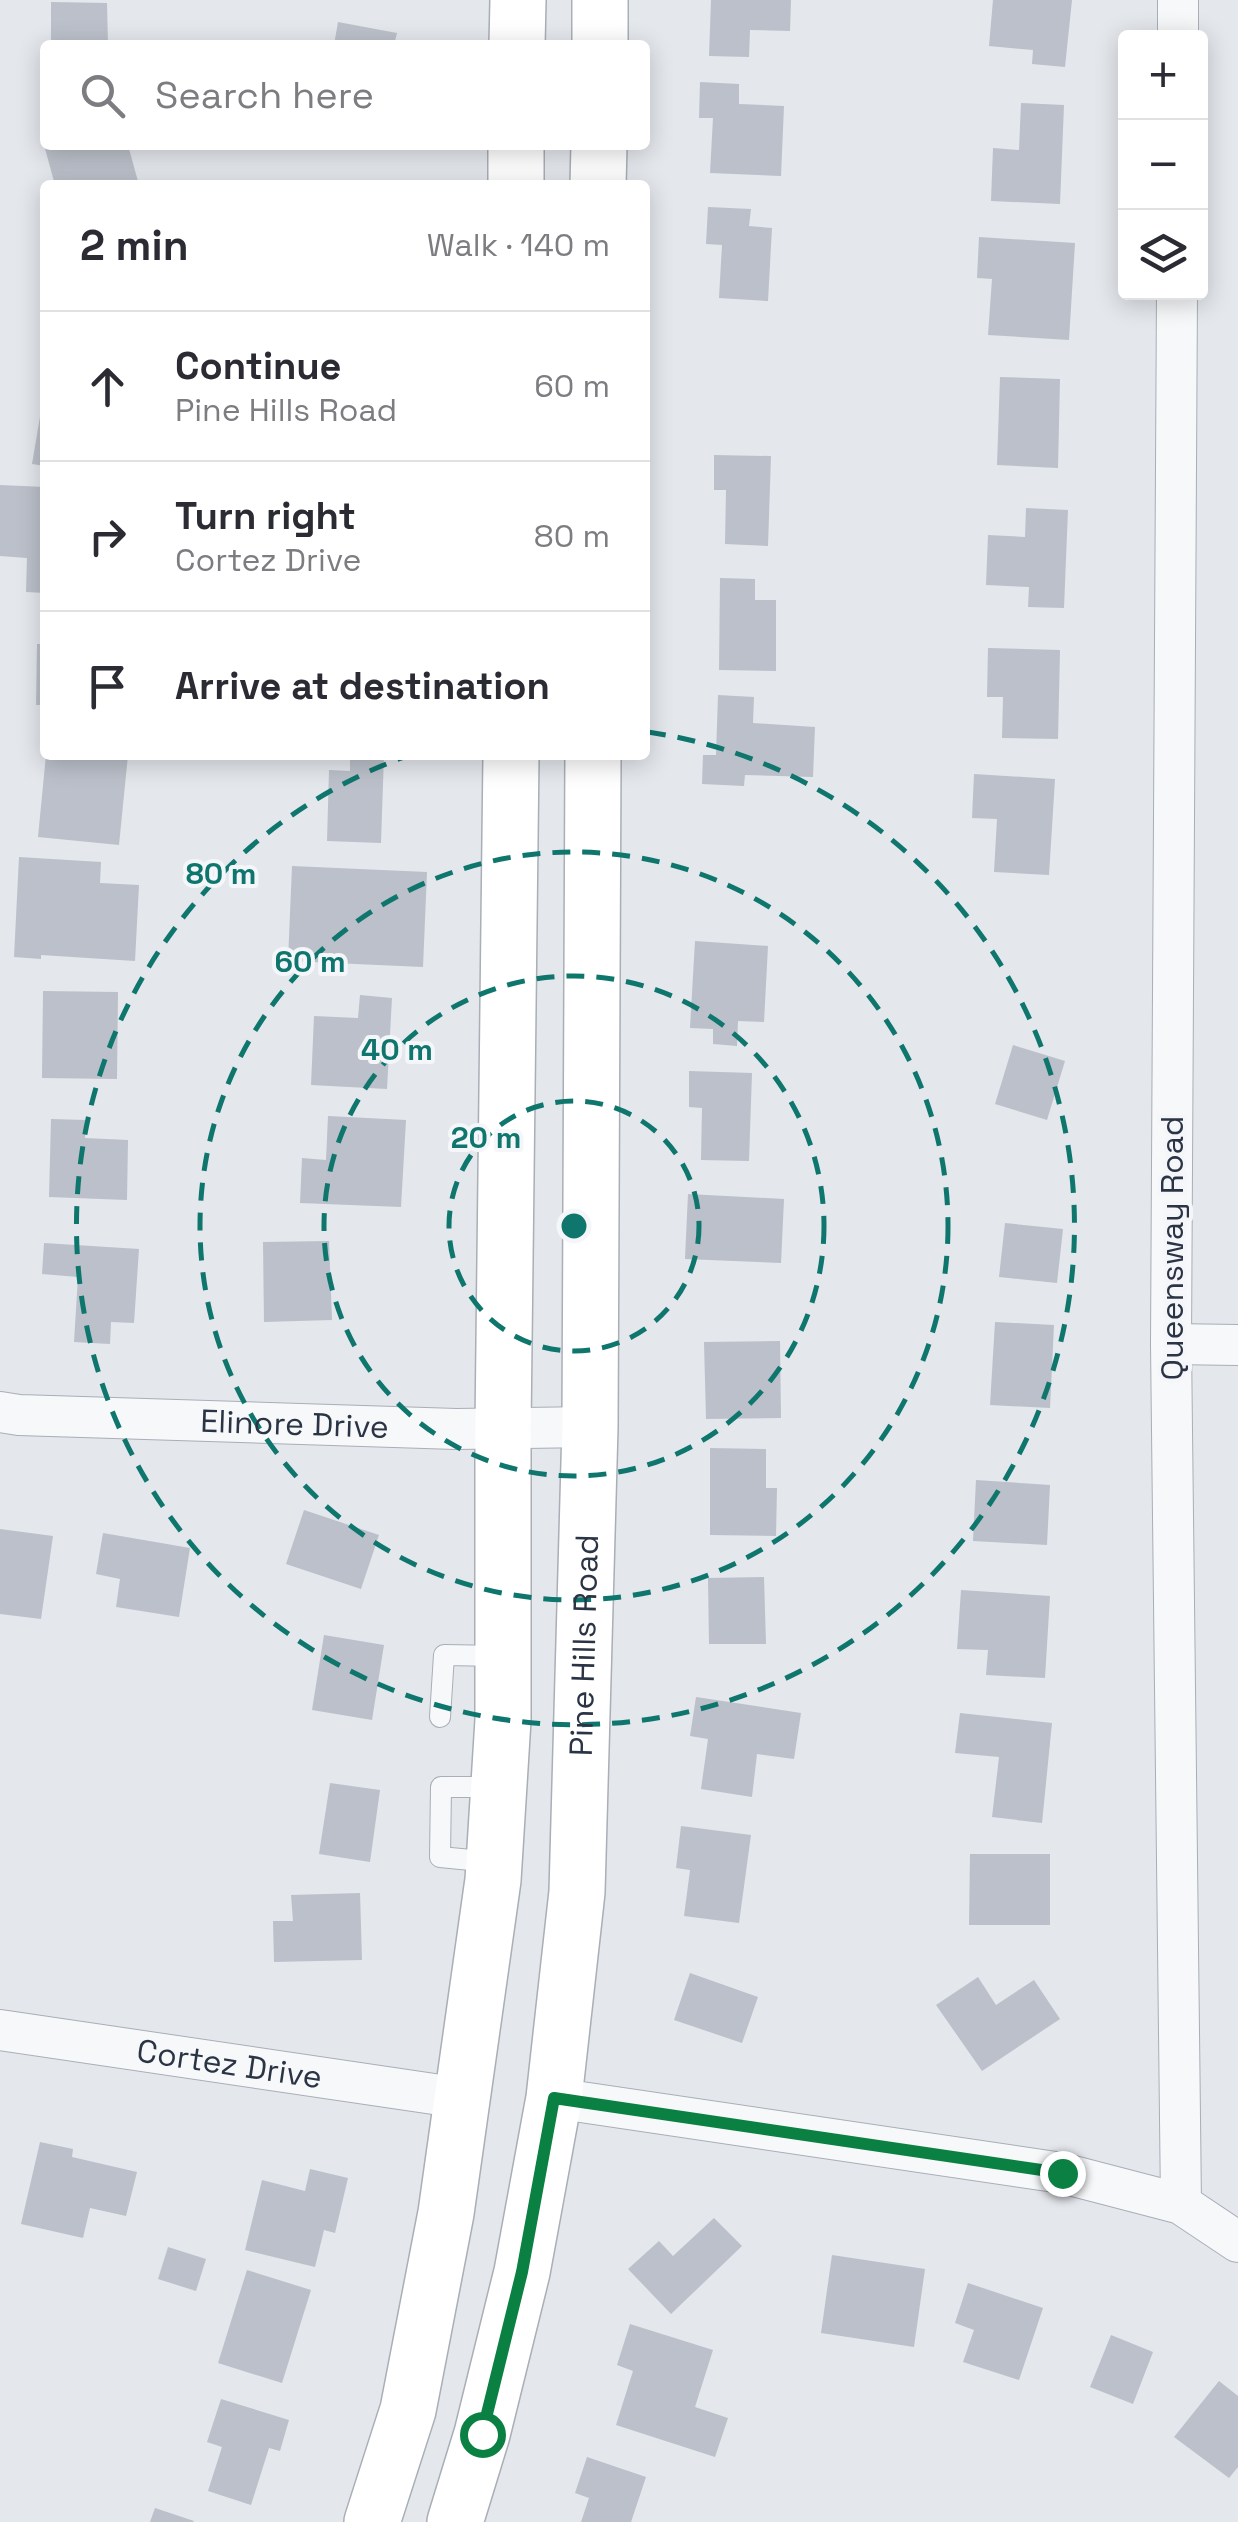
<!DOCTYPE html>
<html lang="en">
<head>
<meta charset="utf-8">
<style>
  body { margin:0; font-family:"Space Grotesk",sans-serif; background:#f2f2f3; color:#2b2b33 }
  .controls { position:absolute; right:30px; top:30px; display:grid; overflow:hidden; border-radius:10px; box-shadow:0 5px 25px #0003 }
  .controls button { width:90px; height:90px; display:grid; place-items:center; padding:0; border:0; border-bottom:2px solid #e1e1e2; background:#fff; color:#2b2b33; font:50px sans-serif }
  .stop { position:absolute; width:30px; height:30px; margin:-22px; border:8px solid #0b8043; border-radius:50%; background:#fff }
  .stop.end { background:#0b8043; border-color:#fff; box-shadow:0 2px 10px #0008 }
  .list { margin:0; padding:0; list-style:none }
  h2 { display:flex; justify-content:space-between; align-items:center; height:130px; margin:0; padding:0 40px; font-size:42px }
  h2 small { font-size:32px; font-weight:400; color:#7c7c81 }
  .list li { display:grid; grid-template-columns:65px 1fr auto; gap:30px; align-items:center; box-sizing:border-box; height:150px; padding:0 40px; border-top:2px solid #e1e1e2 }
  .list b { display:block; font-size:38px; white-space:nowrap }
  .list p { margin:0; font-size:32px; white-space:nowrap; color:#7c7c81 }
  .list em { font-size:32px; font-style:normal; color:#7c7c81 }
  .icon { flex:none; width:55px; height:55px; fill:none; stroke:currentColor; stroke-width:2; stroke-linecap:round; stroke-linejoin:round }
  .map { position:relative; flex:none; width:1238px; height:2522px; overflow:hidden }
  .search { position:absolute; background:#fff; box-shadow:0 5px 25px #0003; left:40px; top:40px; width:610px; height:110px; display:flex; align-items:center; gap:25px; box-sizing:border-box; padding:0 35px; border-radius:10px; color:#7c7c81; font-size:38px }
  .panel { position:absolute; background:#fff; box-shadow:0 5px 25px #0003; left:40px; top:180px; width:610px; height:580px; border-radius:10px }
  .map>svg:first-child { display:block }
  .building { fill:#bbc0ca }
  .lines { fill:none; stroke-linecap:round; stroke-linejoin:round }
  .lane-casing { stroke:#a9aeb7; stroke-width:22 }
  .street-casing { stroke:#a9aeb7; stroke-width:42 }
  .secondary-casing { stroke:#a9aeb7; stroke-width:58 }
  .lane { stroke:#f7f8fa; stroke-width:20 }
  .street { stroke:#f7f8fa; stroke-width:40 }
  .secondary { stroke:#fff; stroke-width:55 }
  .route { stroke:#0b8043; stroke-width:12 }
  .ring { fill:none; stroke:#0f766e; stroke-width:5; stroke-dasharray:18 12 }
  .labels { text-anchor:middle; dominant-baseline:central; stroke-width:8; stroke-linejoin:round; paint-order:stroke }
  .street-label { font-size:32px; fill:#2b3445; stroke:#f4f6f9 }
  .centre { fill:#0f766e; stroke:#f4f6f9; stroke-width:5 }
  .ring-label { font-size:30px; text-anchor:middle; font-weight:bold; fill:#0f766e; stroke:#f4f6f9; stroke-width:8; stroke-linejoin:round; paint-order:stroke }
</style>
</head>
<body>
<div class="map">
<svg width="1238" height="2522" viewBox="0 0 1238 2522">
  <rect width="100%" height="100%" fill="#e4e7ec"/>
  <g class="building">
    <polygon points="711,0 791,0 790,31 750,30 749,57 709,56"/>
    <polygon points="993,0 1072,0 1065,67 1032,64 1033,50 989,46"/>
    <polygon points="51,2 107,3 108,45 51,45"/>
    <polygon points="338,22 397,33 394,45 334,45"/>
    <polygon points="700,82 739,84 739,104 784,106 781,176 710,173 713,118 699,118"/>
    <polygon points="1021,103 1064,105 1060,204 991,201 993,148 1019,150"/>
    <polygon points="44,145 128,145 139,185 55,185"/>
    <polygon points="708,207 751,209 749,226 772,228 768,301 719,298 722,245 706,244"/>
    <polygon points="979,237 1075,243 1069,340 988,335 992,279 977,278"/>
    <polygon points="1000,377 1060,379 1058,468 997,465"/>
    <polygon points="43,399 45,399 45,466 32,464"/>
    <polygon points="714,455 771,456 768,546 725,544 726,490 714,490"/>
    <polygon points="0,485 45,487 45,593 26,592 27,558 0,556"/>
    <polygon points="1026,508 1068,510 1064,608 1028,607 1029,587 986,585 988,535 1025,537"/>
    <polygon points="720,578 755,579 755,600 776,600 776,671 719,670"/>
    <polygon points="37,644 45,644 45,705 36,705"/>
    <polygon points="988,648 1060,650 1058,739 1002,738 1003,697 987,697"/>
    <polygon points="718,695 754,697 753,723 815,727 813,777 745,775 744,786 702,784 703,755 716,755"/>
    <polygon points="46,755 128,755 119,845 38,837"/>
    <polygon points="350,755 384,755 381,843 327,841 329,770 350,771"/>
    <polygon points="974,774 1055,779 1049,875 994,872 997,819 972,818"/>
    <polygon points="19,857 101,862 100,883 139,885 135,961 41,955 41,959 14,957"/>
    <polygon points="292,866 427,872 423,967 288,961"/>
    <polygon points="695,941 768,946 764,1022 738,1021 737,1046 713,1044 713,1029 690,1028"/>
    <polygon points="43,991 118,992 117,1079 42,1078"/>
    <polygon points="360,995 392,998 387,1089 311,1085 314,1016 358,1018"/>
    <polygon points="1013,1045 1065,1061 1047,1120 995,1104"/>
    <polygon points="689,1071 752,1073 749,1161 701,1160 702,1108 689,1107"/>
    <polygon points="328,1116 406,1120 401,1207 300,1203 302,1158 326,1160"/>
    <polygon points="51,1119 86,1120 85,1138 128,1140 127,1200 49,1197"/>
    <polygon points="688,1194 784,1199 781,1263 685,1259"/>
    <polygon points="1005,1223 1063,1229 1057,1283 999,1277"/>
    <polygon points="329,1241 332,1320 264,1322 263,1242"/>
    <polygon points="44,1243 139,1249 134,1323 111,1322 110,1344 74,1342 78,1277 42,1274"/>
    <polygon points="995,1322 1054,1325 1050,1408 990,1405"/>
    <polygon points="780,1341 781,1418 706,1419 704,1342"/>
    <polygon points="710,1448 766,1449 766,1488 777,1488 776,1536 710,1535"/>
    <polygon points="976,1480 1050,1485 1047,1545 973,1541"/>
    <polygon points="304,1510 379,1535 361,1589 286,1564"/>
    <polygon points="0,1529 53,1536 41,1619 0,1614"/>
    <polygon points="103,1533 190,1548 179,1617 116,1607 120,1579 96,1574"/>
    <polygon points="764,1577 766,1644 709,1644 708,1578"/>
    <polygon points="961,1590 1050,1596 1045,1678 986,1675 988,1650 957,1649"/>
    <polygon points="324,1635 384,1645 372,1720 312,1710"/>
    <polygon points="696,1697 801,1713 794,1759 757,1754 752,1797 701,1789 708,1739 690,1736"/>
    <polygon points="960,1713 1052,1723 1042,1823 992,1817 999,1757 955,1753"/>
    <polygon points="330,1783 380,1790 370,1862 319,1854"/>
    <polygon points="681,1826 751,1835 739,1923 684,1916 690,1870 676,1868"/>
    <polygon points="970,1854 1050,1854 1050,1925 969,1925"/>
    <polygon points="360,1893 362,1960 274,1962 273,1921 293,1921 291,1895"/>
    <polygon points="690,1973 758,1997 742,2043 674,2020"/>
    <polygon points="978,1977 996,2005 1034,1980 1060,2019 982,2071 936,2005"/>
    <polygon points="40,2142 73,2149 72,2157 137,2172 126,2216 90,2208 83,2238 21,2224"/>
    <polygon points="310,2169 348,2178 335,2233 324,2230 315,2267 245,2250 262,2180 305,2191"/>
    <polygon points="714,2218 742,2246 671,2314 628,2269 659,2241 673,2256"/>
    <polygon points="168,2247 206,2259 196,2291 158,2279"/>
    <polygon points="832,2255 925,2269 914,2347 821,2333"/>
    <polygon points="247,2270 311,2290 282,2383 218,2363"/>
    <polygon points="968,2283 1043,2308 1019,2380 963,2362 974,2330 955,2323"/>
    <polygon points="630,2324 713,2350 695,2407 728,2418 715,2457 616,2425 633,2371 617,2365"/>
    <polygon points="1111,2335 1153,2352 1133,2404 1090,2387"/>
    <polygon points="1219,2381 1238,2396 1238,2467 1229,2478 1174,2437"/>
    <polygon points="221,2399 289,2420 280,2451 269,2448 251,2505 208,2491 222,2447 207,2442"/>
    <polygon points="587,2457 646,2477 631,2522 581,2522 589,2498 575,2493"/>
    <polygon points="155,2508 194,2521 193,2522 150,2522"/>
  </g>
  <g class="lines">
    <g class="lane-casing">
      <g id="lane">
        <polyline points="440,1717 444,1655 500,1656"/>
        <polyline points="492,1862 440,1857 441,1787 499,1787"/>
      </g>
    </g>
    <g class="street-casing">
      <g id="street">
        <polyline points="1178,38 1178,0"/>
        <polyline points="1177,292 1171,1344 1181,2204"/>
        <polyline points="1171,1344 1238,1345"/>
        <path id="s1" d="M0 1412 19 1415 456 1429 590 1427"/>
        <path id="s2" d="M0 2030 461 2098"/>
        <polyline points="554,2098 1062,2173 1181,2204 1238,2242"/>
      </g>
    </g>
    <g class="secondary-casing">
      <g id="secondary">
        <polyline points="517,45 518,0"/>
        <polyline points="600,45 600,0"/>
        <polyline points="516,185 516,145"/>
        <polyline points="598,185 599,145"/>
        <polyline points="372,2522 408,2410 446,2213 493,1880 503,1720 503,1427 511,755"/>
        <path id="s3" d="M455 2522 482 2434 522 2272 554 2098 577 1892 590 1427 593 755"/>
      </g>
    </g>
    <use href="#lane" class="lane"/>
    <use href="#street" class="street"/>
    <use href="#secondary" class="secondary"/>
  </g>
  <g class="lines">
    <polyline class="route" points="482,2434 522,2272 554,2098 1062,2173"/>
  </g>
  <g class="ring">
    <circle cx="574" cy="1226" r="125"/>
    <circle cx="574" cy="1226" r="250"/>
    <circle cx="574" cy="1226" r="374"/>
    <path d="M648 732A499 499 0 1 1 407 756"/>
  </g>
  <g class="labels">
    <g class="street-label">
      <text transform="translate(1172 1248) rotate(-90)">Queensway Road</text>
      <text stroke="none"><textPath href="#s1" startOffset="295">Elinore Drive</textPath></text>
      <text stroke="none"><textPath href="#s3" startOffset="890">Pine Hills Road</textPath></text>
      <text stroke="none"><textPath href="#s2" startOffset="232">Cortez Drive</textPath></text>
    </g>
  </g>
  <circle cx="574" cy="1226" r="15" class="centre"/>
  <g class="ring-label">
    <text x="221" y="884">80 m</text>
    <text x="310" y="972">60 m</text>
    <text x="397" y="1060">40 m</text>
    <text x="486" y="1148">20 m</text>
  </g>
</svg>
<div class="controls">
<button>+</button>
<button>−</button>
<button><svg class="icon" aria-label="layers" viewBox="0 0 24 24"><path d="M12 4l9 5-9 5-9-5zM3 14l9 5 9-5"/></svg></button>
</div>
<div class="stop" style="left:482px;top:2434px"></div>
<div class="stop end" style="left:1062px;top:2173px"></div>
<div class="search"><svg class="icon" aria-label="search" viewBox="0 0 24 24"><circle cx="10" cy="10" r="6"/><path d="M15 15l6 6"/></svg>Search here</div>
<section class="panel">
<h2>2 min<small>Walk · 140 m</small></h2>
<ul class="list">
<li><svg class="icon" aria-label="ahead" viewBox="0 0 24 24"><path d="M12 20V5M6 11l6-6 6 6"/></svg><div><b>Continue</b><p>Pine Hills Road</p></div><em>60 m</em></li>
<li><svg class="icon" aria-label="right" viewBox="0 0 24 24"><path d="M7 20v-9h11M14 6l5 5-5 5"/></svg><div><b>Turn right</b><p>Cortez Drive</p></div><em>80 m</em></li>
<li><svg class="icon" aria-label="arrive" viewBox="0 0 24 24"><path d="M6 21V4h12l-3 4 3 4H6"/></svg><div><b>Arrive at destination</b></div></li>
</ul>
</section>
</div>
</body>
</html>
